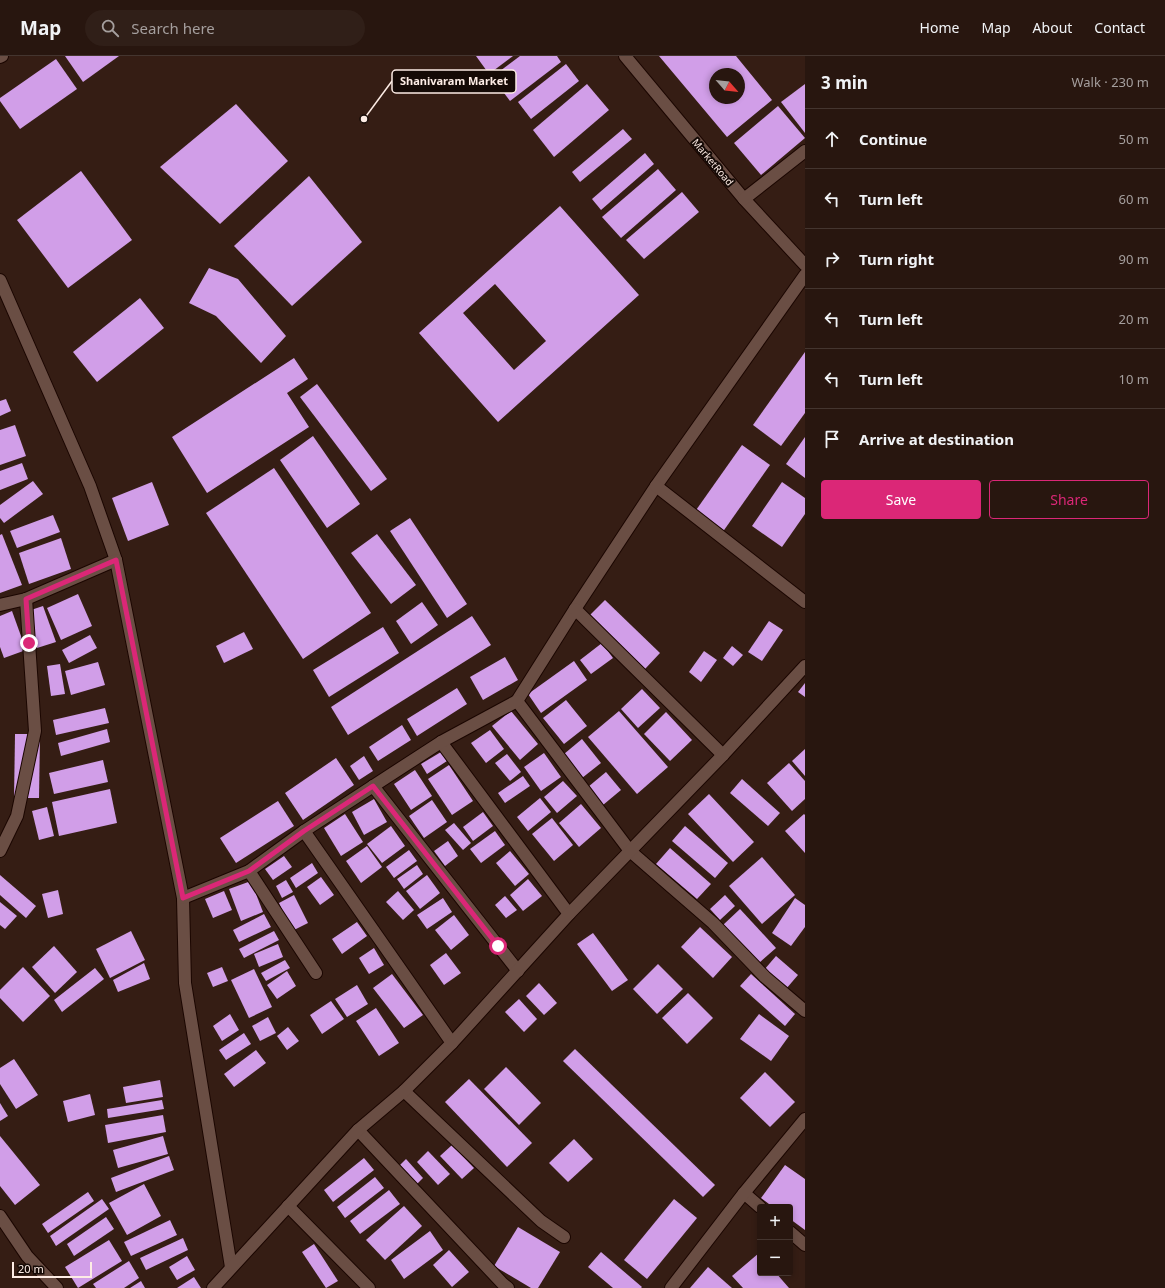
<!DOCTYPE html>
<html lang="en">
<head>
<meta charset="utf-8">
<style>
  body { margin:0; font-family:"Noto Sans",sans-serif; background:#301f18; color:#f1f3f6 }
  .controls { position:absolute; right:12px; bottom:12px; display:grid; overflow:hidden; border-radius:4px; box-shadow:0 2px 6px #0003 }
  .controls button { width:36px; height:36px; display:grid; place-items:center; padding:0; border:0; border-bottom:1px solid #44352f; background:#28160f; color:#f1f3f6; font:20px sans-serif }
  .compass { position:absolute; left:709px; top:12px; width:36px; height:36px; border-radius:50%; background:#28160f; box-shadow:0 2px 6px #0003; rotate:118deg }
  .scale { position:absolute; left:12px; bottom:10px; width:80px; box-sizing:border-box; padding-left:4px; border:2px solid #fdece5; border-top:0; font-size:11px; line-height:14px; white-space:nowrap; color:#fdece5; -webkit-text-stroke:3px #150a06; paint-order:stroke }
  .stop { position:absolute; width:12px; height:12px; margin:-9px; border:3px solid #db2777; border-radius:50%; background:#fff }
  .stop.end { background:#db2777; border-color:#fff; box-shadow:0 1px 4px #0008 }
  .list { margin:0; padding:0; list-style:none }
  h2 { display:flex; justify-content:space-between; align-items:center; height:52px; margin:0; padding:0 16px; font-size:17px }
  h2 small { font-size:13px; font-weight:400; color:#a59f9e }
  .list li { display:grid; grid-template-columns:26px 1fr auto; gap:12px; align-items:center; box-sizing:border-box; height:60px; padding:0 16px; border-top:1px solid #44352f }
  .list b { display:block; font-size:15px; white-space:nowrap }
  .list em { font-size:13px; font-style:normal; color:#a59f9e }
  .actions { display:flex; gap:8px; padding:12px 16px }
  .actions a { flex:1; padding:9px 0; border:1px solid #db2777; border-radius:4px; text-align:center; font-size:14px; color:#db2777 }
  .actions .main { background:#db2777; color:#fff }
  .icon { flex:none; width:22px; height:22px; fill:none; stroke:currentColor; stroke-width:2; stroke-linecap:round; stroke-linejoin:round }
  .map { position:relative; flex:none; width:805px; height:1232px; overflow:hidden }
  header { display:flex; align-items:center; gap:24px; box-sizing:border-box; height:56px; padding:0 20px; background:#28160f; border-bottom:1px solid #44352f }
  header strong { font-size:19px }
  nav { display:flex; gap:22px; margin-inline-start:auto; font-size:14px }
  .search { width:280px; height:36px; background:#301f18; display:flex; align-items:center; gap:10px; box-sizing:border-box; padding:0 14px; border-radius:22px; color:#a59f9e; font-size:15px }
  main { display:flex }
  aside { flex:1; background:#28160f }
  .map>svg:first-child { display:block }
  .building { fill:#d19ee8; fill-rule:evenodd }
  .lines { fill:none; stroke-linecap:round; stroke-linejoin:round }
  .minor-casing { stroke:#1b0601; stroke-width:14 }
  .minor { stroke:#6a4e44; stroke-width:12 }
  .route { stroke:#db2777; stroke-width:5 }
  .labels { text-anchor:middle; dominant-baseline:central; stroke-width:4; stroke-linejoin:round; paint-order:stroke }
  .street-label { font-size:10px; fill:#fdece5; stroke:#150a06 }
  .leader { fill:none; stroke:#fdece5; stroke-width:1.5 }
  .callout-dot { fill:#fdece5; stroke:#150a06; stroke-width:1.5 }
  .callout { fill:#150a06; stroke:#fdece5; stroke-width:1.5 }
  .callout-label { font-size:11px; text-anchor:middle; font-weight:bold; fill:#fdece5 }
</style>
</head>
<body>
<header>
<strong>Map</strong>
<div class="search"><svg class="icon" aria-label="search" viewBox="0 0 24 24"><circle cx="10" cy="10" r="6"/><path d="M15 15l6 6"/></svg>Search here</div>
<nav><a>Home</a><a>Map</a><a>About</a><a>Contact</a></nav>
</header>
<main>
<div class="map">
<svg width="805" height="1232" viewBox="0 0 805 1232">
  <rect width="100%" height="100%" fill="#351d14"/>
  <g class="building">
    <polygon points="65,0 119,0 83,26"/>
    <polygon points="476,0 513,0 489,18"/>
    <polygon points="520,0 557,0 561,6 510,45 492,21"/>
    <path d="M659 0H736L772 44 727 81ZM715 18H739V42H715Z"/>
    <polygon points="56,3 77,33 20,73 0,45 0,42"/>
    <polygon points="566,8 579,25 531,63 518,46"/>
    <polygon points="587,28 609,54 554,101 533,74"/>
    <polygon points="805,28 805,77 781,46"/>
    <polygon points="236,48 288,105 220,168 160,111"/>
    <polygon points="778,50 805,82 761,119 734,87"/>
    <polygon points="623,73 632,83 580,126 572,116"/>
    <polygon points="645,97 654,108 601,154 592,143"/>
    <polygon points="658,113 676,134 621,182 602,161"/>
    <polygon points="81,115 132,184 68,232 17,164"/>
    <polygon points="309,120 362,186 292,250 234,190"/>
    <polygon points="682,136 699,156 644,203 626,184"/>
    <path d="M560 150 639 239 498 366 419 277ZM495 228 546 285 514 314 463 257Z"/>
    <polygon points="209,212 238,223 286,280 261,307 216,260 189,247"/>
    <polygon points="140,242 164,272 97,326 73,296"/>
    <polygon points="805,296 805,357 781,390 753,369"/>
    <polygon points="294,302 308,323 287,337 309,371 207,437 172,381"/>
    <polygon points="317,328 387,423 371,435 300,341"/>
    <polygon points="6,343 11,355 0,360 0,345"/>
    <polygon points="15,369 26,400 0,409 0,374"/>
    <polygon points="313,380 360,448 327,472 280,404"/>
    <polygon points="805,381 805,422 786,408"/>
    <polygon points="742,389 770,409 722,477 694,457"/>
    <polygon points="22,407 28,423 0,434 0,415"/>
    <polygon points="274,412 371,557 303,603 206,457"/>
    <polygon points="33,425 43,438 4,467 0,462 0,449"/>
    <polygon points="152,426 169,469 128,485 112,442"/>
    <polygon points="782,426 805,442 805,458 782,491 752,470"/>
    <polygon points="53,459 60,476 17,492 10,475"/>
    <polygon points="410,462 467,548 447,562 390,475"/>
    <polygon points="2,478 22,529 0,537 0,479"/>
    <polygon points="377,478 416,529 391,548 351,497"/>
    <polygon points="61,482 71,513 29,528 19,497"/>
    <polygon points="78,538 92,570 61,584 47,552"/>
    <polygon points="605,544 660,597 645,613 589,560"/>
    <polygon points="422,546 438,569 411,588 396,565"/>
    <polygon points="43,550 56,586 37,592 25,556"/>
    <polygon points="12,555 26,594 4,602 0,591 0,560"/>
    <polygon points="472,560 491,589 348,679 331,651"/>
    <polygon points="769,565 783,574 762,605 748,596"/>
    <polygon points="383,571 399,597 329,641 313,614"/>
    <polygon points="244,576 253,593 224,607 216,590"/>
    <polygon points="90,579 97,592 69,607 62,594"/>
    <polygon points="602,587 613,602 591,618 580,604"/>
    <polygon points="732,590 743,599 733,610 723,602"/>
    <polygon points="704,595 717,604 701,626 689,616"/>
    <polygon points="505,601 518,624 483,644 470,621"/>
    <polygon points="574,605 587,624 541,657 528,638"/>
    <polygon points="98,606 105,629 71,639 65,615"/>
    <polygon points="60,608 65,638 51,640 47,610"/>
    <polygon points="805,627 805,641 798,636"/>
    <polygon points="457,632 467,648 417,680 407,663"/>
    <polygon points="642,633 660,652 638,672 621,653"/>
    <polygon points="566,644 587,670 564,688 543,662"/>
    <polygon points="105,652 109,667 56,679 53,664"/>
    <polygon points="511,655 538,688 520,704 492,670"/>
    <polygon points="619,655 668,711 637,738 588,681"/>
    <polygon points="666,656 692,684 670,705 644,678"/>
    <polygon points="402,669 411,684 378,705 369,691"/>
    <polygon points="107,673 110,686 61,700 58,687"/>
    <polygon points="490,674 504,693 486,707 471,687"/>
    <polygon points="15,678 40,678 39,742 14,742"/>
    <polygon points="582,683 601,707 582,722 564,698"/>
    <polygon points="805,693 805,720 792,705"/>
    <polygon points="441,696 447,705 427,718 421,708"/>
    <polygon points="544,697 561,721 541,735 524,711"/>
    <polygon points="507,698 521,716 510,725 495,707"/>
    <polygon points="364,700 373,715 359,724 350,710"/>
    <polygon points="336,702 354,729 303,764 285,737"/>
    <polygon points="103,704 108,726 54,738 49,717"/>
    <polygon points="789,707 805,725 805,743 792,755 767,727"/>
    <polygon points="449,709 473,745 452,759 428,723"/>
    <polygon points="415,714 432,740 411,754 394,728"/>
    <polygon points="606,716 621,734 603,749 588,731"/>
    <polygon points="523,720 530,730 505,747 498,737"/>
    <polygon points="742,723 780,757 768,770 730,737"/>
    <polygon points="563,725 577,740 557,757 544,741"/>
    <polygon points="110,733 117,767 59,780 52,746"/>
    <polygon points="709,738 754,786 733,806 688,758"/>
    <polygon points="540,742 551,756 528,775 517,761"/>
    <polygon points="374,743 387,766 364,779 352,756"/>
    <polygon points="432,744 447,766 424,782 409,760"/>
    <polygon points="278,745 294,770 236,807 220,782"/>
    <polygon points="581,748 601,772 579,791 559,767"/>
    <polygon points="47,751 54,780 39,784 32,755"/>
    <polygon points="483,756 493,770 473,785 463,771"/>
    <polygon points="345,758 363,786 341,800 324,772"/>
    <polygon points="804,758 805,759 805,797 785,775"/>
    <polygon points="552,762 573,789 554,805 532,778"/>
    <polygon points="454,767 471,787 463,794 445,774"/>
    <polygon points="391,770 405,790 382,807 367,788"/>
    <polygon points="685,770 728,807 715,822 672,785"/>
    <polygon points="495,775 505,789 481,807 470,793"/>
    <polygon points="448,785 458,800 445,810 434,795"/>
    <polygon points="367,790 382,811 361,827 346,805"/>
    <polygon points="670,792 711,828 697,843 656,808"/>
    <polygon points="409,794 417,805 394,822 386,811"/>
    <polygon points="510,795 529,818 515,830 496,807"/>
    <polygon points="284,800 292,811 273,824 265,813"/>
    <polygon points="762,801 795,839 762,868 729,830"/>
    <polygon points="312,807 318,817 296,832 290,822"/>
    <polygon points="417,809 423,818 404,833 397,823"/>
    <polygon points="0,819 36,850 26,862 0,839"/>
    <polygon points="427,819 440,837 420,853 406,835"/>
    <polygon points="321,821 334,839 320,849 307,831"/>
    <polygon points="528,823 542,840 523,855 510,839"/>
    <polygon points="286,824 293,836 282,842 276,830"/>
    <polygon points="251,825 263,856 241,865 229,833"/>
    <polygon points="58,834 63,858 48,862 42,838"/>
    <polygon points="224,835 232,854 213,862 205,843"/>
    <polygon points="398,835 414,854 403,864 386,846"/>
    <polygon points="294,839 308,867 292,875 279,847"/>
    <polygon points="725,839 735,850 720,864 710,853"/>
    <polygon points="505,840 517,854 506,862 495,849"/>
    <polygon points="443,842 452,856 427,873 417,859"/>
    <polygon points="795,842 805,849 805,871 791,890 772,877"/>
    <polygon points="0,846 17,860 5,873 0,869"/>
    <polygon points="740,853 776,892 759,907 723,869"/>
    <polygon points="264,858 271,871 239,886 233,874"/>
    <polygon points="454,859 469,879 451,894 435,874"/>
    <polygon points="357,866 367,880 342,898 332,883"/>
    <polygon points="700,871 732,901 713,922 681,891"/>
    <polygon points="131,875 145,904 110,922 96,893"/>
    <polygon points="274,875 279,884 244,902 239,893"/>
    <polygon points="593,877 628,924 612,935 577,888"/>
    <polygon points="278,888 283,901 259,911 254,898"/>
    <polygon points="54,890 77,916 55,937 32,911"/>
    <polygon points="374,892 384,909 369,918 359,902"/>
    <polygon points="446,897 461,917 444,929 430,909"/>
    <polygon points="776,900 798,919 786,933 764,914"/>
    <polygon points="285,904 290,912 266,925 261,917"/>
    <polygon points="144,907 150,923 118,936 113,924"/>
    <polygon points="658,908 683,933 657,958 633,933"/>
    <polygon points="23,911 50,940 23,966 0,942 0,934"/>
    <polygon points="222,911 228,925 213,931 207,917"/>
    <polygon points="95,912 104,923 62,956 54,944"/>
    <polygon points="254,913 272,951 249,962 231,924"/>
    <polygon points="287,915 296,930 277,943 267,929"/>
    <polygon points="392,918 423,959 404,972 373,932"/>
    <polygon points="751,918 795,958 785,970 740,930"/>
    <polygon points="539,927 557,947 544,959 526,940"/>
    <polygon points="357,929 368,948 347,961 335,943"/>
    <polygon points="688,937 713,962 687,988 662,962"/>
    <polygon points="519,943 537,963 524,976 505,956"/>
    <polygon points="331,945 344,963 322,978 310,959"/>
    <polygon points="376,952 399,987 379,1000 356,965"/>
    <polygon points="230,958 239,974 222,985 213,970"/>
    <polygon points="759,958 789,980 771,1005 740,983"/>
    <polygon points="268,961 276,977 260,985 252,970"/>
    <polygon points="288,971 299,985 287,994 277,980"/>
    <polygon points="244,977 251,988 226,1004 219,994"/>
    <polygon points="575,993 715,1129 703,1141 563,1005"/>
    <polygon points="256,994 266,1007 234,1031 224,1018"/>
    <polygon points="14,1003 38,1039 16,1053 0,1028 0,1012"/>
    <polygon points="506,1011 541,1047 519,1069 484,1033"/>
    <polygon points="765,1016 795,1046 770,1071 740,1042"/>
    <polygon points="469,1023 532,1087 507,1111 445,1046"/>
    <polygon points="160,1024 163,1041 126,1047 123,1031"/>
    <polygon points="90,1038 95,1059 68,1066 63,1045"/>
    <polygon points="162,1044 164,1053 108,1062 107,1053"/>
    <polygon points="0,1047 8,1060 0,1065"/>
    <polygon points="163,1059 166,1076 108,1087 105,1069"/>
    <polygon points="0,1080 40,1129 15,1149 0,1130"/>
    <polygon points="163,1080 168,1098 118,1112 113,1094"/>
    <polygon points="574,1083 593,1103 568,1126 549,1107"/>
    <polygon points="452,1089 474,1112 462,1123 440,1100"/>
    <polygon points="428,1095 450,1118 438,1129 417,1106"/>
    <polygon points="169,1100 174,1114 116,1136 111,1122"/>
    <polygon points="364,1102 374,1114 333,1146 324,1134"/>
    <polygon points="406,1103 423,1122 414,1131 397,1112"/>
    <polygon points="785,1109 805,1123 805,1174 790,1163 790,1151 773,1151 761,1142"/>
    <polygon points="375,1121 384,1132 345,1162 337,1151"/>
    <polygon points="144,1128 161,1160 127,1179 109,1147"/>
    <polygon points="389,1134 400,1148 360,1178 350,1165"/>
    <polygon points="88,1136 94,1145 48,1177 42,1168"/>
    <polygon points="102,1143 109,1153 56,1190 50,1180"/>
    <polygon points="674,1143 697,1162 647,1223 624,1204"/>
    <polygon points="404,1150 422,1170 385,1204 366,1184"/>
    <polygon points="106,1161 114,1173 74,1200 67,1188"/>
    <polygon points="170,1164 177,1179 131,1200 124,1186"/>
    <polygon points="518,1171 560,1196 538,1232 531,1232 494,1210"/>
    <polygon points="430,1175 443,1194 404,1223 391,1204"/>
    <polygon points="183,1182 188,1194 146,1214 140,1202"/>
    <polygon points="109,1184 122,1205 78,1232 65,1211"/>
    <polygon points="314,1188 338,1225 326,1232 302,1196"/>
    <polygon points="449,1194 469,1216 452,1231 433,1209"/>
    <polygon points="601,1196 642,1231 641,1232 613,1232 588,1211"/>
    <polygon points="759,1197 760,1199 760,1217 776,1217 789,1232 743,1232 732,1220"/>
    <polygon points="187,1200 195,1214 177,1224 169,1211"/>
    <polygon points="129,1205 139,1222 124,1232 96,1232 93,1228"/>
    <polygon points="708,1211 732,1232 690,1232"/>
    <polygon points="194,1221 201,1232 177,1232"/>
    <polygon points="141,1225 145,1232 130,1232"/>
  </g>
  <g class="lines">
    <g class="minor-casing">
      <g id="minor">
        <polyline points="625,0 744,143 805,209"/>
        <polyline points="0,1 2,0"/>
        <polyline points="744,143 805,95"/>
        <polyline points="805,219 656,430 575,553 517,645 630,795 713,867 765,921 805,955"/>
        <polyline points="0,224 90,430 116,504 183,842 185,927 231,1211"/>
        <polyline points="656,430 805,546"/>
        <polyline points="0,549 26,543 116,504"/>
        <polyline points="575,553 723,699"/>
        <polyline points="441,686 569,858"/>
        <polyline points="373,730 518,915"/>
        <polyline points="304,775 452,987"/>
        <polyline points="0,795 17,760 35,675 26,543"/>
        <polyline points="249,815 316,917"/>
        <polyline points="183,842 249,815 304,775 441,686 517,645"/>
        <polyline points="404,1035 541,1165 564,1181"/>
        <polyline points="358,1074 503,1228 508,1232"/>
        <polyline points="744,1137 760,1151"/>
        <polyline points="288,1150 369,1232"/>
        <polyline points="0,1160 27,1200 57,1232"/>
        <polyline points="790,1176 805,1189"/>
        <polyline points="213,1232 358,1074 404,1035 452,987 569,858 723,699 805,610"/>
        <polyline points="671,1232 744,1137 805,1063"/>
      </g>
    </g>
    <use href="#minor" class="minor"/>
  </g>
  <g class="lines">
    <polyline class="route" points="29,587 26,543 116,504 183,842 249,815 304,775 373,730 498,890"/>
  </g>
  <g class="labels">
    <g class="street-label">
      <text transform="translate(713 106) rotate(50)">MarketRoad</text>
    </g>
  </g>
  <path class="leader" d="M364 63L392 25"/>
  <circle class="callout-dot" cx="364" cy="63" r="4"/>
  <rect class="callout" x="392" y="14" width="124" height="23" rx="4"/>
  <g class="callout-label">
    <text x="454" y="29">Shanivaram Market</text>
  </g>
</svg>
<div class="controls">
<button>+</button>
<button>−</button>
</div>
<svg class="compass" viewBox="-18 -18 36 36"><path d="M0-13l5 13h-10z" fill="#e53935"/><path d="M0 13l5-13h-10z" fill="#a59f9e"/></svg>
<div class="scale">20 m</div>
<div class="stop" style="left:498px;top:890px"></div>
<div class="stop end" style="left:29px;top:587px"></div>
</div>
<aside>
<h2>3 min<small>Walk · 230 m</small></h2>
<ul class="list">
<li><svg class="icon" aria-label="ahead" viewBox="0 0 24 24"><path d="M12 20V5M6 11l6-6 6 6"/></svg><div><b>Continue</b></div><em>50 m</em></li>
<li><svg class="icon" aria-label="left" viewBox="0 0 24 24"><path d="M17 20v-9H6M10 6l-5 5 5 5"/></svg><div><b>Turn left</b></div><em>60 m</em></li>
<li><svg class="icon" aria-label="right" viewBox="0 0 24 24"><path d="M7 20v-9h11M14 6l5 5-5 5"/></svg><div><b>Turn right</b></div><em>90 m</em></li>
<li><svg class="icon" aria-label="left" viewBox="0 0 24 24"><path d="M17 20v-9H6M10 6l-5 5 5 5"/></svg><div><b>Turn left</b></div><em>20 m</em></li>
<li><svg class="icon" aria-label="left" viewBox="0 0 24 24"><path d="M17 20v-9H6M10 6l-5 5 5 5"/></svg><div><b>Turn left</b></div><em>10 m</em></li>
<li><svg class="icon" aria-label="arrive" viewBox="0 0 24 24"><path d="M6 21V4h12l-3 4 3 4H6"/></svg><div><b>Arrive at destination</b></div></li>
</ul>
<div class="actions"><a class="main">Save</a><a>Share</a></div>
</aside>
</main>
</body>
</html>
